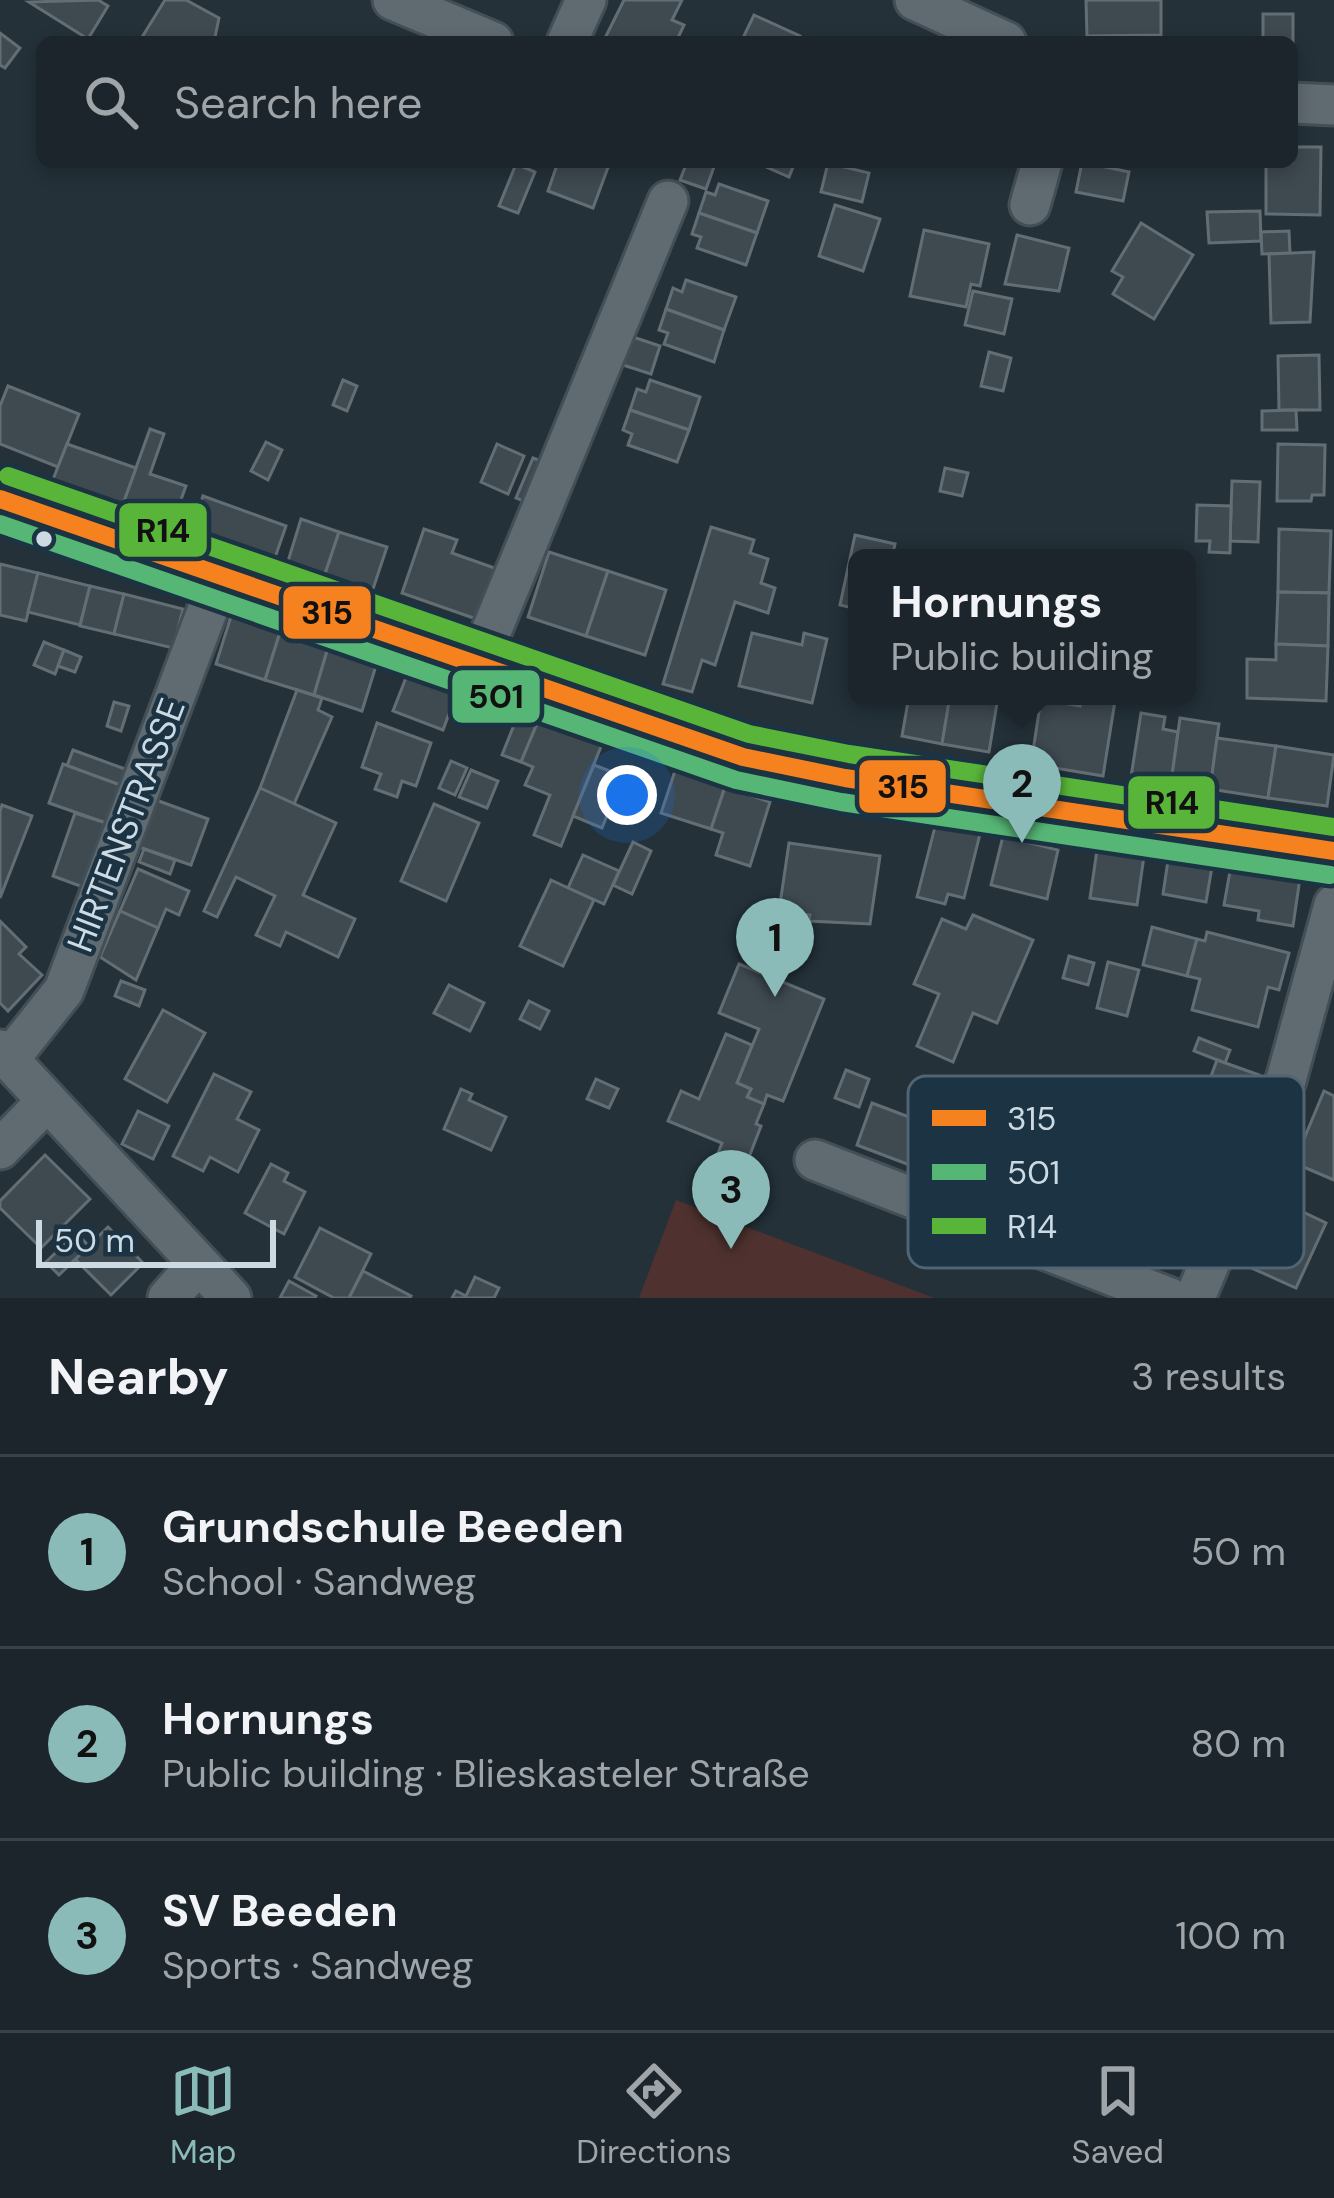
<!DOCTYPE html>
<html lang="en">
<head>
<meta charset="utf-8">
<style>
  body { margin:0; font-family:"DM Sans",sans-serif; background:#283137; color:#f1f3f6 }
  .scale { position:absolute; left:36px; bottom:30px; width:240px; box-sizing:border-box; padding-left:12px; border:6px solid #ccdae4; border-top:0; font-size:33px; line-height:42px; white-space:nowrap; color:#ccdae4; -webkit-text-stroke:9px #1b3342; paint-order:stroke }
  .you { position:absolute; left:627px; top:795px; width:42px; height:42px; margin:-30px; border:9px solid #fff; border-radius:50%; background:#1a73e8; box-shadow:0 0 0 18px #1a73e833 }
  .badge { display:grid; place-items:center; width:78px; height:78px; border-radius:50%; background:#8bbbb9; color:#111; font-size:39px; font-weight:700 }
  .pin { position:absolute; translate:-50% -99px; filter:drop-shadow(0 3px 6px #0008) }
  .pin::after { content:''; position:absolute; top:63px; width:42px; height:36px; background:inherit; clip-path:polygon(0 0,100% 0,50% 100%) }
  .popup { position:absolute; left:848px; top:549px; width:348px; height:156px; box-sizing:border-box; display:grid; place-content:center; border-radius:18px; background:#1b252b; filter:drop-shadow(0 3px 9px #0005); font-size:39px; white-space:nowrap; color:#a0a5a9 }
  .popup b { font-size:45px; color:#f1f3f6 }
  .popup::after { content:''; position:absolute; left:50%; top:100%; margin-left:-24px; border:24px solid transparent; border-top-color:#1b252b }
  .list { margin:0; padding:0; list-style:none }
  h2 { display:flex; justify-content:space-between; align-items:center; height:156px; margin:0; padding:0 48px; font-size:51px }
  h2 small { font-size:39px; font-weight:400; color:#a0a5a9 }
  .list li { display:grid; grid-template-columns:78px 1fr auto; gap:36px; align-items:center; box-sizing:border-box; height:192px; padding:0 48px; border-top:3px solid #394247 }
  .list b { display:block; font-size:45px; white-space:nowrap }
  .list p { margin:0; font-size:39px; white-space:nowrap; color:#a0a5a9 }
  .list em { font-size:39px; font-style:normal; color:#a0a5a9 }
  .icon { flex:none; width:66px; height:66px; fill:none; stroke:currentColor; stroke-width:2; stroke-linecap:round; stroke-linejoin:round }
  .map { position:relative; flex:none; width:1334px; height:1298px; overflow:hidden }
  .search { position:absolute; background:#1b252b; box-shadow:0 6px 18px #0003; left:36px; right:36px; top:36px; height:132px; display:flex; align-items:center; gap:30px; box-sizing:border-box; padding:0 42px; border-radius:18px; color:#a0a5a9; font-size:45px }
  .sheet { height:732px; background:#1b252b }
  nav { display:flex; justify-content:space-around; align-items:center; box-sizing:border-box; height:168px; border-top:3px solid #394247; background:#1b252b; font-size:33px; color:#a0a5a9 }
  nav a { display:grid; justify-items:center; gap:6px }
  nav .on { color:#8bbbb9 }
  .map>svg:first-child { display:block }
  .green { fill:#4f322f }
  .building { fill:#3e4950; stroke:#636e74; stroke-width:3 }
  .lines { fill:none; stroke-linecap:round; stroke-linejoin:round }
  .minor-casing { stroke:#434f56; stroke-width:45 }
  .minor { stroke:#606a71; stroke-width:39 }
  .bus-1-casing { stroke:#1b3342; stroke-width:27 }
  .bus-2-casing { stroke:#1b3342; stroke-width:27 }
  .bus-3-casing { stroke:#1b3342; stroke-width:27 }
  .bus-1 { stroke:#f6821f; stroke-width:18 }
  .bus-2 { stroke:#56b676; stroke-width:18 }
  .bus-3 { stroke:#59b53a; stroke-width:18 }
  .bus-dot { fill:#ccdae4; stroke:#1b3342; stroke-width:4.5 }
  .labels { text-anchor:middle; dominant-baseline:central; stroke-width:9; stroke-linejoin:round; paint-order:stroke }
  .street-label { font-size:36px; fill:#ccdae4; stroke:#1b3342 }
  .key { fill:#1b3342; stroke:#506573; stroke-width:3 }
  .key-label { font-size:33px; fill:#ccdae4 }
  .line-badge { stroke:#1b3342; stroke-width:4.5 }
  .pale-badge-label { font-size:33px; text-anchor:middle; font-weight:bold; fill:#111 }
</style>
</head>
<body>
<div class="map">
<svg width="1334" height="1298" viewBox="0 0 1334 1298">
  <rect width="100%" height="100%" fill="#243139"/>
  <polygon class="green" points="676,1200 934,1298 639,1298"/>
  <g class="building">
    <polygon points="98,0 108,6 88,39 29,2"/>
    <polygon points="165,0 186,0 219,18 214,42 139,42"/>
    <polygon points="624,0 682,0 672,20 684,25 676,42 603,42"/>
    <polygon points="1086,0 1161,0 1161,35 1087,36"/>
    <polygon points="1263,14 1293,14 1293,55 1292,42 1263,42"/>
    <polygon points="754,15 800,36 797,42 741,42"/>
    <polygon points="0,33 20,48 5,68 0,65"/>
    <polygon points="1292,147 1321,147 1320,215 1266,214 1266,162 1292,162"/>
    <polygon points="558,162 610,162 593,208 548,191"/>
    <polygon points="687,162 715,164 706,189 680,180"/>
    <polygon points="755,162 795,162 789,177"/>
    <polygon points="1082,162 1129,172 1123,201 1076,192"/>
    <polygon points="828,163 869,173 862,202 821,192"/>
    <polygon points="516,164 535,172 518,213 499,206"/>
    <polygon points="719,184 768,201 757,233 699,213 706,192 715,195"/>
    <polygon points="835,205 880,219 863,271 819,256"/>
    <polygon points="1260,211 1261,241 1209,243 1207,212"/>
    <polygon points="699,213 757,233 746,265 697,248 701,237 692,234"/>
    <polygon points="1141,223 1193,255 1154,319 1113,294 1123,277 1112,271"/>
    <polygon points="924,230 989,244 980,286 971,284 966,307 910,296"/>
    <polygon points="1289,231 1290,253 1262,254 1261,232"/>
    <polygon points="1017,235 1069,248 1059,291 1005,284"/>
    <polygon points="1314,252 1310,322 1271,323 1269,254"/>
    <polygon points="686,280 736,297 724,330 666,309 673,288 682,292"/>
    <polygon points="973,291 1012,299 1004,334 965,325"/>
    <polygon points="666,309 724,330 714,362 664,344 668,333 659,330"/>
    <polygon points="633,337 660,346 651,374 623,365"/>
    <polygon points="989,352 1011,358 1003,391 981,386"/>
    <polygon points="1319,355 1320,410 1279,410 1278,356"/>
    <polygon points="343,380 357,386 347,411 333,405"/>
    <polygon points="650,380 700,397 689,430 630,410 637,389 646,392"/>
    <polygon points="8,386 79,414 58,467 0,444 0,406"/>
    <polygon points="630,410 689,430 677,462 628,445 632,434 623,430"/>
    <polygon points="1296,410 1297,430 1262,430 1262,411"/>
    <polygon points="150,429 164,434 150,474 186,486 170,530 120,512"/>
    <polygon points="266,442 282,450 268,480 251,471"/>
    <polygon points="67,444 136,468 120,512 50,487"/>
    <polygon points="497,444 524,456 508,494 481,482"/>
    <polygon points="1278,444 1325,445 1324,495 1312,495 1311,501 1277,501"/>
    <polygon points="533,458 541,461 533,505 516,498"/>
    <polygon points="945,468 968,473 962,496 940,491"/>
    <polygon points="1232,481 1260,482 1258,542 1230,541"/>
    <polygon points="203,496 286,526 270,572 187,543"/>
    <polygon points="1197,505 1231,506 1230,553 1209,552 1210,541 1196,541"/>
    <polygon points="301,519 339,532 322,583 285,571"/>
    <polygon points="711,527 754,540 750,553 768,559 761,583 775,588 768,613 735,602 715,665 702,660 692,692 663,684"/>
    <polygon points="424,529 457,540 452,553 500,570 482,621 402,593"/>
    <polygon points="1279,529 1331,531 1329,593 1278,592"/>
    <polygon points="339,532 387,547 370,598 322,583"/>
    <polygon points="855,535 895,544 892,558 857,558 857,609 840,605"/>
    <polygon points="549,552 608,571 586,636 528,617"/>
    <polygon points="0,564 38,573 26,621 0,615"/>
    <polygon points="608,571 666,590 645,655 586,636"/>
    <polygon points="38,573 90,586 80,625 28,612"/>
    <polygon points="90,586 124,594 114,634 80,626"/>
    <polygon points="1278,592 1329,593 1328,646 1276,644"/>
    <polygon points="124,594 183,609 173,648 114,634"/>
    <polygon points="233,610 282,626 265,680 216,664"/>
    <polygon points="282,626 330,641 314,695 265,680"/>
    <polygon points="752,633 802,645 804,633 827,639 812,703 739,686"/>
    <polygon points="330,641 379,656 362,711 314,695"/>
    <polygon points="44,642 64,650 55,674 34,665"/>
    <polygon points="1276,644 1328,646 1326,701 1247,698 1247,659 1276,660"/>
    <polygon points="64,650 81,657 75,672 58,666"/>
    <polygon points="411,665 460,684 443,730 393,711"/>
    <polygon points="297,690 322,698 318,710 332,717 294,804 260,788"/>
    <polygon points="909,696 950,696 942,744 902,736"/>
    <polygon points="950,696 998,697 989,752 942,744"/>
    <polygon points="1082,696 1115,701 1103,776 1031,764 1041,699 1080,706"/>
    <polygon points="114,702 129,706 121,731 107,726"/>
    <polygon points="520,710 539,719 521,762 502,755"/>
    <polygon points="1141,713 1165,717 1163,729 1178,732 1171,783 1131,777"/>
    <polygon points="1180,718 1219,724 1210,789 1171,783"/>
    <polygon points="539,719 602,744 561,846 534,835 550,795 525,785 533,767 521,762"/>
    <polygon points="377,723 431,743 416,786 402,781 397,797 375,789 381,774 362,767"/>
    <polygon points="1217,738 1276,746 1268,798 1210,789"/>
    <polygon points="1276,746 1334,755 1327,806 1268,798"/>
    <polygon points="73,750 125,769 120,785 67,766"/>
    <polygon points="451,761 467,768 455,795 439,788"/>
    <polygon points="63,764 120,785 106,823 49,803"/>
    <polygon points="594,765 623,776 602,828 573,816"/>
    <polygon points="471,770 498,781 487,808 459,797"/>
    <polygon points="675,771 725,787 711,829 661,813"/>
    <polygon points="725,787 770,802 750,866 716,855 723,833 711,829"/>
    <polygon points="260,788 336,823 303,895 355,919 338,957 286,932 280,946 256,935 275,896 236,877 217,917 204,911"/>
    <polygon points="156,800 208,819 191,865 139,847"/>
    <polygon points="434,804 479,823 446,901 401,881"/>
    <polygon points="2,805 32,816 0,898 0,811"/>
    <polygon points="75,813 106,823 83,887 53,876"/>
    <polygon points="936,823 980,834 964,898 948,894 945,904 917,897"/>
    <polygon points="1003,836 1058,850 1047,899 991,885"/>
    <polygon points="633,842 651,851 632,894 613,885"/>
    <polygon points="789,843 880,856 870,924 809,921 810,915 779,911"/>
    <polygon points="1170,847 1214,855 1206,902 1163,894"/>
    <polygon points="144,849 175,860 170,874 139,862"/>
    <polygon points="1097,850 1144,856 1137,905 1090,898"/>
    <polygon points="583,855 619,871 604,904 568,888"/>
    <polygon points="1232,860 1301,871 1293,926 1258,920 1259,911 1224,905"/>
    <polygon points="138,869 189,891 179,915 166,909 158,928 120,911"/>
    <polygon points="551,880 594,900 563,966 520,946"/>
    <polygon points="120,911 158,928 136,980 100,957"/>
    <polygon points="973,915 1033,940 997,1023 973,1013 953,1062 917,1046 939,994 914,984 942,919 966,929"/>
    <polygon points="0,921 26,947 19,954 42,975 8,1011 0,1003"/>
    <polygon points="1152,927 1197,939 1187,976 1143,965"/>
    <polygon points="1207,932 1289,953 1279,990 1268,987 1258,1027 1192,1010 1200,979 1187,976 1197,939 1205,941"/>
    <polygon points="1069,956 1094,963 1088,985 1063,978"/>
    <polygon points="1108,962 1139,970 1127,1016 1097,1008"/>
    <polygon points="739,964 824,999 783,1101 767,1095 764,1104 747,1097 751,1089 737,1083 759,1029 719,1013"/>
    <polygon points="121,981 145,990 139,1006 115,996"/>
    <polygon points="449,985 484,1003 470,1031 434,1013"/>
    <polygon points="529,1001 549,1011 540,1029 520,1019"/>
    <polygon points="163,1010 205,1033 167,1102 125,1079"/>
    <polygon points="726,1034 752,1045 737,1083 751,1089 747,1097 764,1104 756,1124 761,1126 741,1178 713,1166 722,1143 668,1121 681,1091 699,1099"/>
    <polygon points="1199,1038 1230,1050 1225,1063 1194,1051"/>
    <polygon points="1217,1060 1259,1075 1236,1137 1194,1122"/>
    <polygon points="846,1070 869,1079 859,1107 835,1098"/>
    <polygon points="214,1074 251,1092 237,1119 259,1130 238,1172 210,1157 203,1171 173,1156"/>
    <polygon points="596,1079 618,1089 609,1108 587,1099"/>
    <polygon points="991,1086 1010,1093 1001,1116 1045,1132 1022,1200 959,1178 963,1166 940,1158 951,1127 974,1135"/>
    <polygon points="461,1089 472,1094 469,1100 506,1117 491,1150 444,1129"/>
    <polygon points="1324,1091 1334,1096 1334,1180 1294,1163"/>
    <polygon points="872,1103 930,1125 915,1167 857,1145"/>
    <polygon points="138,1111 169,1126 153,1159 122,1144"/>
    <polygon points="1163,1145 1190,1155 1183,1172 1157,1161"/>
    <polygon points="45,1155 90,1199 41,1248 0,1208 0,1201"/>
    <polygon points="271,1164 288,1173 284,1181 305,1192 284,1234 245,1213"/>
    <polygon points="1083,1168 1129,1186 1110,1235 1064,1218"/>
    <polygon points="1154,1198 1195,1215 1177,1259 1136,1243"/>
    <polygon points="1278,1200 1326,1223 1296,1288 1247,1266"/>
    <polygon points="108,1227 143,1263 111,1295 75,1259"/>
    <polygon points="320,1228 371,1254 349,1298 334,1298 295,1277"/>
    <polygon points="76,1233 89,1246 59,1275 46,1262"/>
    <polygon points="363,1271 411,1296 410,1298 349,1298"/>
    <polygon points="475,1277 499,1288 494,1298 452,1298 456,1291 466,1296"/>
    <polygon points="289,1281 316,1296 315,1298 280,1298"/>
  </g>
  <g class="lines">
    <g class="minor-casing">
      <g id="minor">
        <polyline points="393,0 493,42"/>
        <polyline points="915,0 1006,42"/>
        <polyline points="567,42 586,0"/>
        <polyline points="1292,103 1334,105"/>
        <polyline points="1030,205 1042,162"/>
        <polyline points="0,499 627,721 743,757 845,778 1334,851"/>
        <polyline points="477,666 668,201"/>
        <polyline points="0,1050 231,1298"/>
        <polyline points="9,1059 64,990 220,577"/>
        <polyline points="0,1149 47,1101"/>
        <polyline points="815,1160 1170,1298"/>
        <polyline points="168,1298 198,1264"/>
        <polyline points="1195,1298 1286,1080 1334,905"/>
      </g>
    </g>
    <use href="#minor" class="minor"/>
    <g class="bus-1-casing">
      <polyline id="bus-1" points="0,499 743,757 845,778 1334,851"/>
    </g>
    <g class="bus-2-casing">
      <polyline id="bus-2" points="0,524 736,780 841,802 1330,875"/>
    </g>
    <g class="bus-3-casing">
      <polyline id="bus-3" points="8,476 749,734 849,754 1334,827"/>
    </g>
    <use href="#bus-1" class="bus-1"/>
    <use href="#bus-2" class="bus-2"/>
    <use href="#bus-3" class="bus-3"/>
  </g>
  <circle class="bus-dot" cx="44" cy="539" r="10"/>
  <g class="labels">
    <g class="street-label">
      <text transform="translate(126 825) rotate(-69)">HIRTENSTRASSE</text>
    </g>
  </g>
  <rect x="908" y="1076" width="396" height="192" rx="18" class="key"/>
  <rect x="932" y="1110" width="54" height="16" fill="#f6821f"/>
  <rect x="932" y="1164" width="54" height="16" fill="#56b676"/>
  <rect x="932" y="1218" width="54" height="16" fill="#59b53a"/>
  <g class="key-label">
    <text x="1007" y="1130">315</text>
    <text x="1007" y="1184">501</text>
    <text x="1007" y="1238">R14</text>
  </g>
  <g class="line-badge">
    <rect x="117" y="501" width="92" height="58" rx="12" fill="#59b53a"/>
    <rect x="281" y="584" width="92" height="57" rx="12" fill="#f6821f"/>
    <rect x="450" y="668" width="92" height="57" rx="12" fill="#56b676"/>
    <rect x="857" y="758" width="91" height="57" rx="12" fill="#f6821f"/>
    <rect x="1126" y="774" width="91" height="57" rx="12" fill="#59b53a"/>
  </g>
  <g class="pale-badge-label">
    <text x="163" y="542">R14</text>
    <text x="327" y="624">315</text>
    <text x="496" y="708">501</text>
    <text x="903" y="798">315</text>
    <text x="1172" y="814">R14</text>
  </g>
</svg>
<div class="scale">50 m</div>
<div class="you"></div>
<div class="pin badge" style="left:775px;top:997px">1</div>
<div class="pin badge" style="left:1022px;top:843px">2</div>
<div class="popup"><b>Hornungs</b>Public building</div>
<div class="pin badge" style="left:731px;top:1249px">3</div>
<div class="search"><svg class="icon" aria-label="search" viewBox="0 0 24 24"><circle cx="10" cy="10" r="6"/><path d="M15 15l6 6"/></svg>Search here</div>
</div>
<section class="sheet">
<h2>Nearby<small>3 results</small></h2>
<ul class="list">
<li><span class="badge">1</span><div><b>Grundschule Beeden</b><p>School · Sandweg</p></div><em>50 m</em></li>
<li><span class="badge">2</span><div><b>Hornungs</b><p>Public building · Blieskasteler Straße</p></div><em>80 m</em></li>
<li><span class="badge">3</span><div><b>SV Beeden</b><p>Sports · Sandweg</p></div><em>100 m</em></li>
</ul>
</section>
<nav>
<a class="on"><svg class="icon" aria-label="map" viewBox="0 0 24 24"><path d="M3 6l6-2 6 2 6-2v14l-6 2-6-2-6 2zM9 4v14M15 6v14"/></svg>Map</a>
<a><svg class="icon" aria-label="directions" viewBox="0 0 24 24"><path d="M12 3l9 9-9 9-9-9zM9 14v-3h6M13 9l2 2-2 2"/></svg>Directions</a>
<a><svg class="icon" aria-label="saved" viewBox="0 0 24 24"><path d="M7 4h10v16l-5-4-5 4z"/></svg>Saved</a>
</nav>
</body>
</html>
